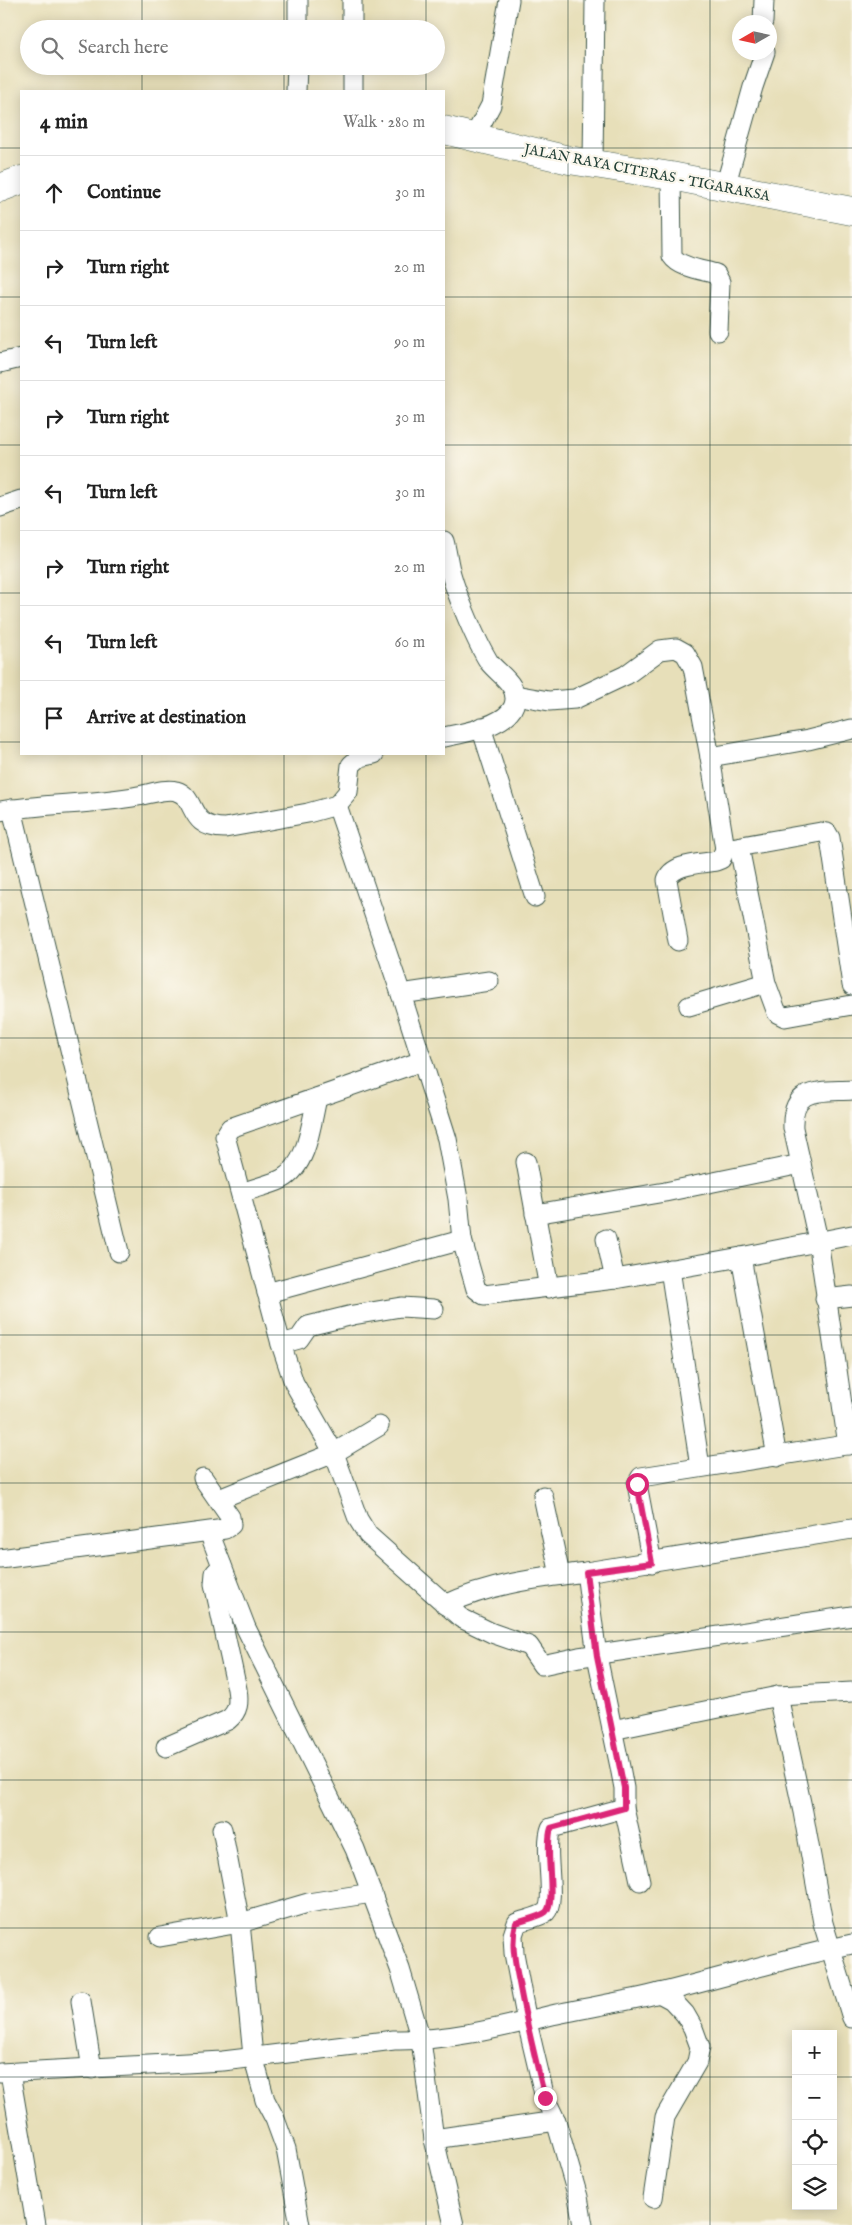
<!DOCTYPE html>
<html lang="en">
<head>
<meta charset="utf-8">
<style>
  body { margin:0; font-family:"IM FELL English",serif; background:#f2f2f2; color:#222 }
  .controls { position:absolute; right:15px; bottom:15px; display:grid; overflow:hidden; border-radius:0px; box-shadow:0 2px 12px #0003 }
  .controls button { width:45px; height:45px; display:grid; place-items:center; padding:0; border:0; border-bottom:1px solid #e0e0e0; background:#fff; color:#222; font:25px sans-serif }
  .compass { position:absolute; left:732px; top:15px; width:45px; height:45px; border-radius:50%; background:#fff; box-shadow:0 2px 12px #0003; rotate:261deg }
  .stop { position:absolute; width:15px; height:15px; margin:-11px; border:4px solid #db2777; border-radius:50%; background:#fff }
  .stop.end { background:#db2777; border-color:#fff; box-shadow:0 1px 5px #0008 }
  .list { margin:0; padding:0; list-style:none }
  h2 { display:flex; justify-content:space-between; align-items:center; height:65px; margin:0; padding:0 20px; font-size:21px }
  h2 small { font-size:16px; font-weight:400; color:#767676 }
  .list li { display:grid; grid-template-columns:32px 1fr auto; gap:15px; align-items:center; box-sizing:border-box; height:75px; padding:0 20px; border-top:1px solid #e0e0e0 }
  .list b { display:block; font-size:19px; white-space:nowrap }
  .list em { font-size:16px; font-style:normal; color:#767676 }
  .icon { flex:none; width:28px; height:28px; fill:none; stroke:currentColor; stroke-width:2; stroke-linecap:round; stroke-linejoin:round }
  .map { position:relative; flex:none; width:852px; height:2225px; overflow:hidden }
  .search { position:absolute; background:#fff; box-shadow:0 2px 12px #0003; left:20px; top:20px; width:425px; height:55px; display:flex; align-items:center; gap:12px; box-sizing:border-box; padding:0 18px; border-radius:28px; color:#767676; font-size:19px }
  .panel { position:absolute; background:#fff; box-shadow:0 2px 12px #0003; left:20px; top:90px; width:425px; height:665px; border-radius:0px }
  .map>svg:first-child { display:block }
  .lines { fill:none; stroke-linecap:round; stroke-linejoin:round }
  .street-casing { stroke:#3d5548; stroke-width:21 }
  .primary-casing { stroke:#3d5548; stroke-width:29 }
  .street { stroke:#fff; stroke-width:19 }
  .primary { stroke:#fff; stroke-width:28 }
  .route { stroke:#db2777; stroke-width:6 }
  .grid { fill:none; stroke:#1f3d34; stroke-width:1; stroke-opacity:0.55 }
  .labels { text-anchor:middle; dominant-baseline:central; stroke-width:4.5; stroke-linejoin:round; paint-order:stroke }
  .street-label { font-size:14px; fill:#1f3d34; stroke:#fbf7ec }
</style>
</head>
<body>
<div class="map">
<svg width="852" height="2225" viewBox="0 0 852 2225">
  <rect width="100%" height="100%" fill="#fbf7ec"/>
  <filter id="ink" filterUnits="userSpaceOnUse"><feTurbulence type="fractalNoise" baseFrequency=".02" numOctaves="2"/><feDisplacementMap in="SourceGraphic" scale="10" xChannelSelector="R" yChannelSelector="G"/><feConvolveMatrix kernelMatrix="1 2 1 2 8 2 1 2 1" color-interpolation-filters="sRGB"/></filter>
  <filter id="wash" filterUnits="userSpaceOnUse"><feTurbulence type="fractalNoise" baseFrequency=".0096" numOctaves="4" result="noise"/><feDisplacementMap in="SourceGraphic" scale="20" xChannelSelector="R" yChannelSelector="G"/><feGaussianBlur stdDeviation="1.12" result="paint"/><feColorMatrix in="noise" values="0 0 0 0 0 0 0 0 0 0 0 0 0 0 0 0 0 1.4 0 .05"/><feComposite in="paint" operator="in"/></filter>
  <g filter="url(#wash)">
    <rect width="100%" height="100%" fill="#e7dfb9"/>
  </g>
  <g filter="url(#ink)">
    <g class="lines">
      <g class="street-casing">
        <g id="street">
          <polyline points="352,0 352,29"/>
          <polyline points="763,22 764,0"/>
          <polyline points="298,29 298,0"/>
          <polyline points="353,66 353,91"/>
          <polyline points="296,91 297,66"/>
          <polyline points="474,137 491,105 509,0"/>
          <polyline points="593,163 595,0"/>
          <path d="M671 176 672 256C680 268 703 270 716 274L720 282 718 331"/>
          <polyline points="725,187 753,87 765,52"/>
          <polyline points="0,363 21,358"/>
          <polyline points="0,507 21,500"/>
          <path d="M444 541C447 552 448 563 451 574 457 596 477 643 489 662 499 675 520 685 514 705 507 726 463 733 444 737"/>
          <polyline points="515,695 549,701 575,699 626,675 660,650 676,648 685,653 693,667 710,757 725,849 821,832 827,833 830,838 852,985"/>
          <polyline points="481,727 535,897"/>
          <polyline points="710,757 808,740 852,729"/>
          <polyline points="337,805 348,792 351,765 360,757 374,754"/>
          <polyline points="12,809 119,1252"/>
          <path d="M0 811C46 803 92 805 138 796 149 794 166 788 176 791 198 797 186 828 225 828L308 813 337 805 401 994 447 1139 458 1199 462 1240 476 1289 484 1295 615 1279 741 1257 852 1235"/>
          <polyline points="739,847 766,983 777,1013 785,1017 852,1005"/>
          <path d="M678 941 667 880C672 863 702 864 716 861L721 859 725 849"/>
          <polyline points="401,994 489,981"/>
          <polyline points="689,1006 766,983"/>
          <polyline points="422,1061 230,1128 225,1136 281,1344 294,1383 334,1453 358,1519 368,1535 461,1618 492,1633 529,1646 542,1665 579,1657 852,1616"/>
          <polyline points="526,1162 549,1288"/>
          <path d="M241 1193C254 1188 270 1185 282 1179 308 1165 311 1123 317 1098"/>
          <polyline points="535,1214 665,1192 801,1164"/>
          <polyline points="606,1239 615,1279"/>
          <polyline points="741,1257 777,1457"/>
          <polyline points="670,1269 700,1467"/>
          <polyline points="267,1293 462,1240"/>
          <polyline points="825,1299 852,1296"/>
          <polyline points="281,1344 299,1339 308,1326 353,1315 401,1307 434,1309"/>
          <path d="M848 1445 818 1240 793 1128C791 1086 820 1092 852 1090"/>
          <polyline points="543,1496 560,1575"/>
          <polyline points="219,1499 334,1453 379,1426"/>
          <polyline points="209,1532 246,1628 355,1849 400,1969 421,2040 434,2139 454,2225"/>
          <polyline points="0,1559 225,1529 231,1525 230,1517 203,1478"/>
          <polyline points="652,1563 637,1484 641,1477 852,1444"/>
          <path d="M445 1605C489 1584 538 1578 586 1572"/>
          <polyline points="778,1696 803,1812 823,1923 852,2018"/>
          <polyline points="612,1730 778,1696 852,1692"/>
          <path d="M166 1747 228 1720C239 1711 239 1702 237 1689L214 1584 215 1573 222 1566"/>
          <polyline points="222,1829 240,1923 253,2056 265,2100 275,2119 286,2149 300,2225"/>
          <polyline points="640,1881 624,1808 624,1788 620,1767 597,1656 586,1572 852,1529"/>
          <polyline points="160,1937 240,1923 308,1903 372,1893"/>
          <polyline points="81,2001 92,2069"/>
          <path d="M0 2073 223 2061 394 2040C447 2041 500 2028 552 2015 588 2007 624 2002 660 1993 724 1977 787 1958 852 1944"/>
          <polyline points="10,2073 36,2225"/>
          <polyline points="434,2139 556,2121"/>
          <polyline points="653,2198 665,2117 697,2062 700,2047 693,2028 685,2014 672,2000 659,1993"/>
          <path d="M583 2225 578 2197 556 2121 545 2098 527 2022 514 1953 513 1935 517 1923C524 1920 540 1917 546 1912 557 1901 543 1848 551 1828L624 1808"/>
        </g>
      </g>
      <g class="primary-casing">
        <g id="primary">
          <polyline points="444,130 569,160 671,176 852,211"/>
          <polyline points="0,188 21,180"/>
        </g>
      </g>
      <use href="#street" class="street"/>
      <use href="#primary" class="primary"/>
    </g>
  </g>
  <g class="lines" filter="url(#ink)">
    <path class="route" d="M545 2098C536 2062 527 2025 520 1988 516 1966 510 1945 516 1923 524 1920 540 1917 546 1912 557 1901 544 1848 551 1828L624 1808V1788L597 1656 586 1572 652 1563 637 1484"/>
  </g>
  <path class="grid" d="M142 0V29M284 0V29M426 0V29M568 0V2225M710 0V2225M142 66V91M284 66V91M426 66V91M0 148H21M444 148H852M0 297H21M444 297H852M0 445H21M444 445H852M0 593H21M444 593H852M0 742H21M444 742H852M142 754V2225M284 754V2225M426 754V2225M0 890H852M0 1038H852M0 1187H852M0 1335H852M0 1483H852M0 1632H852M0 1780H852M0 1928H852M0 2077H796M833 2077H852"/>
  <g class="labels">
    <g class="street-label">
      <text transform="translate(647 173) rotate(11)">JALAN RAYA CITERAS - TIGARAKSA</text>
    </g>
  </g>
</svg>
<div class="controls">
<button>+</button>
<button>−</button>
<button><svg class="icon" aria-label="locate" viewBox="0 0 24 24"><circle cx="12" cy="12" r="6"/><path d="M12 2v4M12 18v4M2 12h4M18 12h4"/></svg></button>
<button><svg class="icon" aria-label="layers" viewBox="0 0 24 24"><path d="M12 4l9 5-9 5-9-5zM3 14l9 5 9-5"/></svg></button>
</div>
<svg class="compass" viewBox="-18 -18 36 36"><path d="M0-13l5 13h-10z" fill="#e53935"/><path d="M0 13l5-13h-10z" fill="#767676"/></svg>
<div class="stop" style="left:637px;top:1484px"></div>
<div class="stop end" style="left:545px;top:2098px"></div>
<div class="search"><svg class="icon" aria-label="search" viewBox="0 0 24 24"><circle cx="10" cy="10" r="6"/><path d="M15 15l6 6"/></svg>Search here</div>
<section class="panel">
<h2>4 min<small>Walk · 280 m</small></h2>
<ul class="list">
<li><svg class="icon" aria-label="ahead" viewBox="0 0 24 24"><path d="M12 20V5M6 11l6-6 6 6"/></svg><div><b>Continue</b></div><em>30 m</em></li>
<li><svg class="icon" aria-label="right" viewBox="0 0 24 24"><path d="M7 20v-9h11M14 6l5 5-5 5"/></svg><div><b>Turn right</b></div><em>20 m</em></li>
<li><svg class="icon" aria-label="left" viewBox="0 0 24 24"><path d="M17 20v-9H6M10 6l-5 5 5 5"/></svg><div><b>Turn left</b></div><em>90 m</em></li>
<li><svg class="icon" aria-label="right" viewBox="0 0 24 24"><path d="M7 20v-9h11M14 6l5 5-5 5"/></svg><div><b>Turn right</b></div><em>30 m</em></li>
<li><svg class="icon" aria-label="left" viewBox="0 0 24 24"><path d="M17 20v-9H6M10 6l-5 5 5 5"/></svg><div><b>Turn left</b></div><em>30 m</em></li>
<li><svg class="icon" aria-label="right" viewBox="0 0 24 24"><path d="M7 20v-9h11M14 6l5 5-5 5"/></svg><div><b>Turn right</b></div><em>20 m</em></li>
<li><svg class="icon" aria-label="left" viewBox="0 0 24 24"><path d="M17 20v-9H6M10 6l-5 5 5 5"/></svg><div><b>Turn left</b></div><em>60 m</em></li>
<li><svg class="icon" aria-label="arrive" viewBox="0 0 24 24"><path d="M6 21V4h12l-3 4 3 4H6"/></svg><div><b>Arrive at destination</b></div></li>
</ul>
</section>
</div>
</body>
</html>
